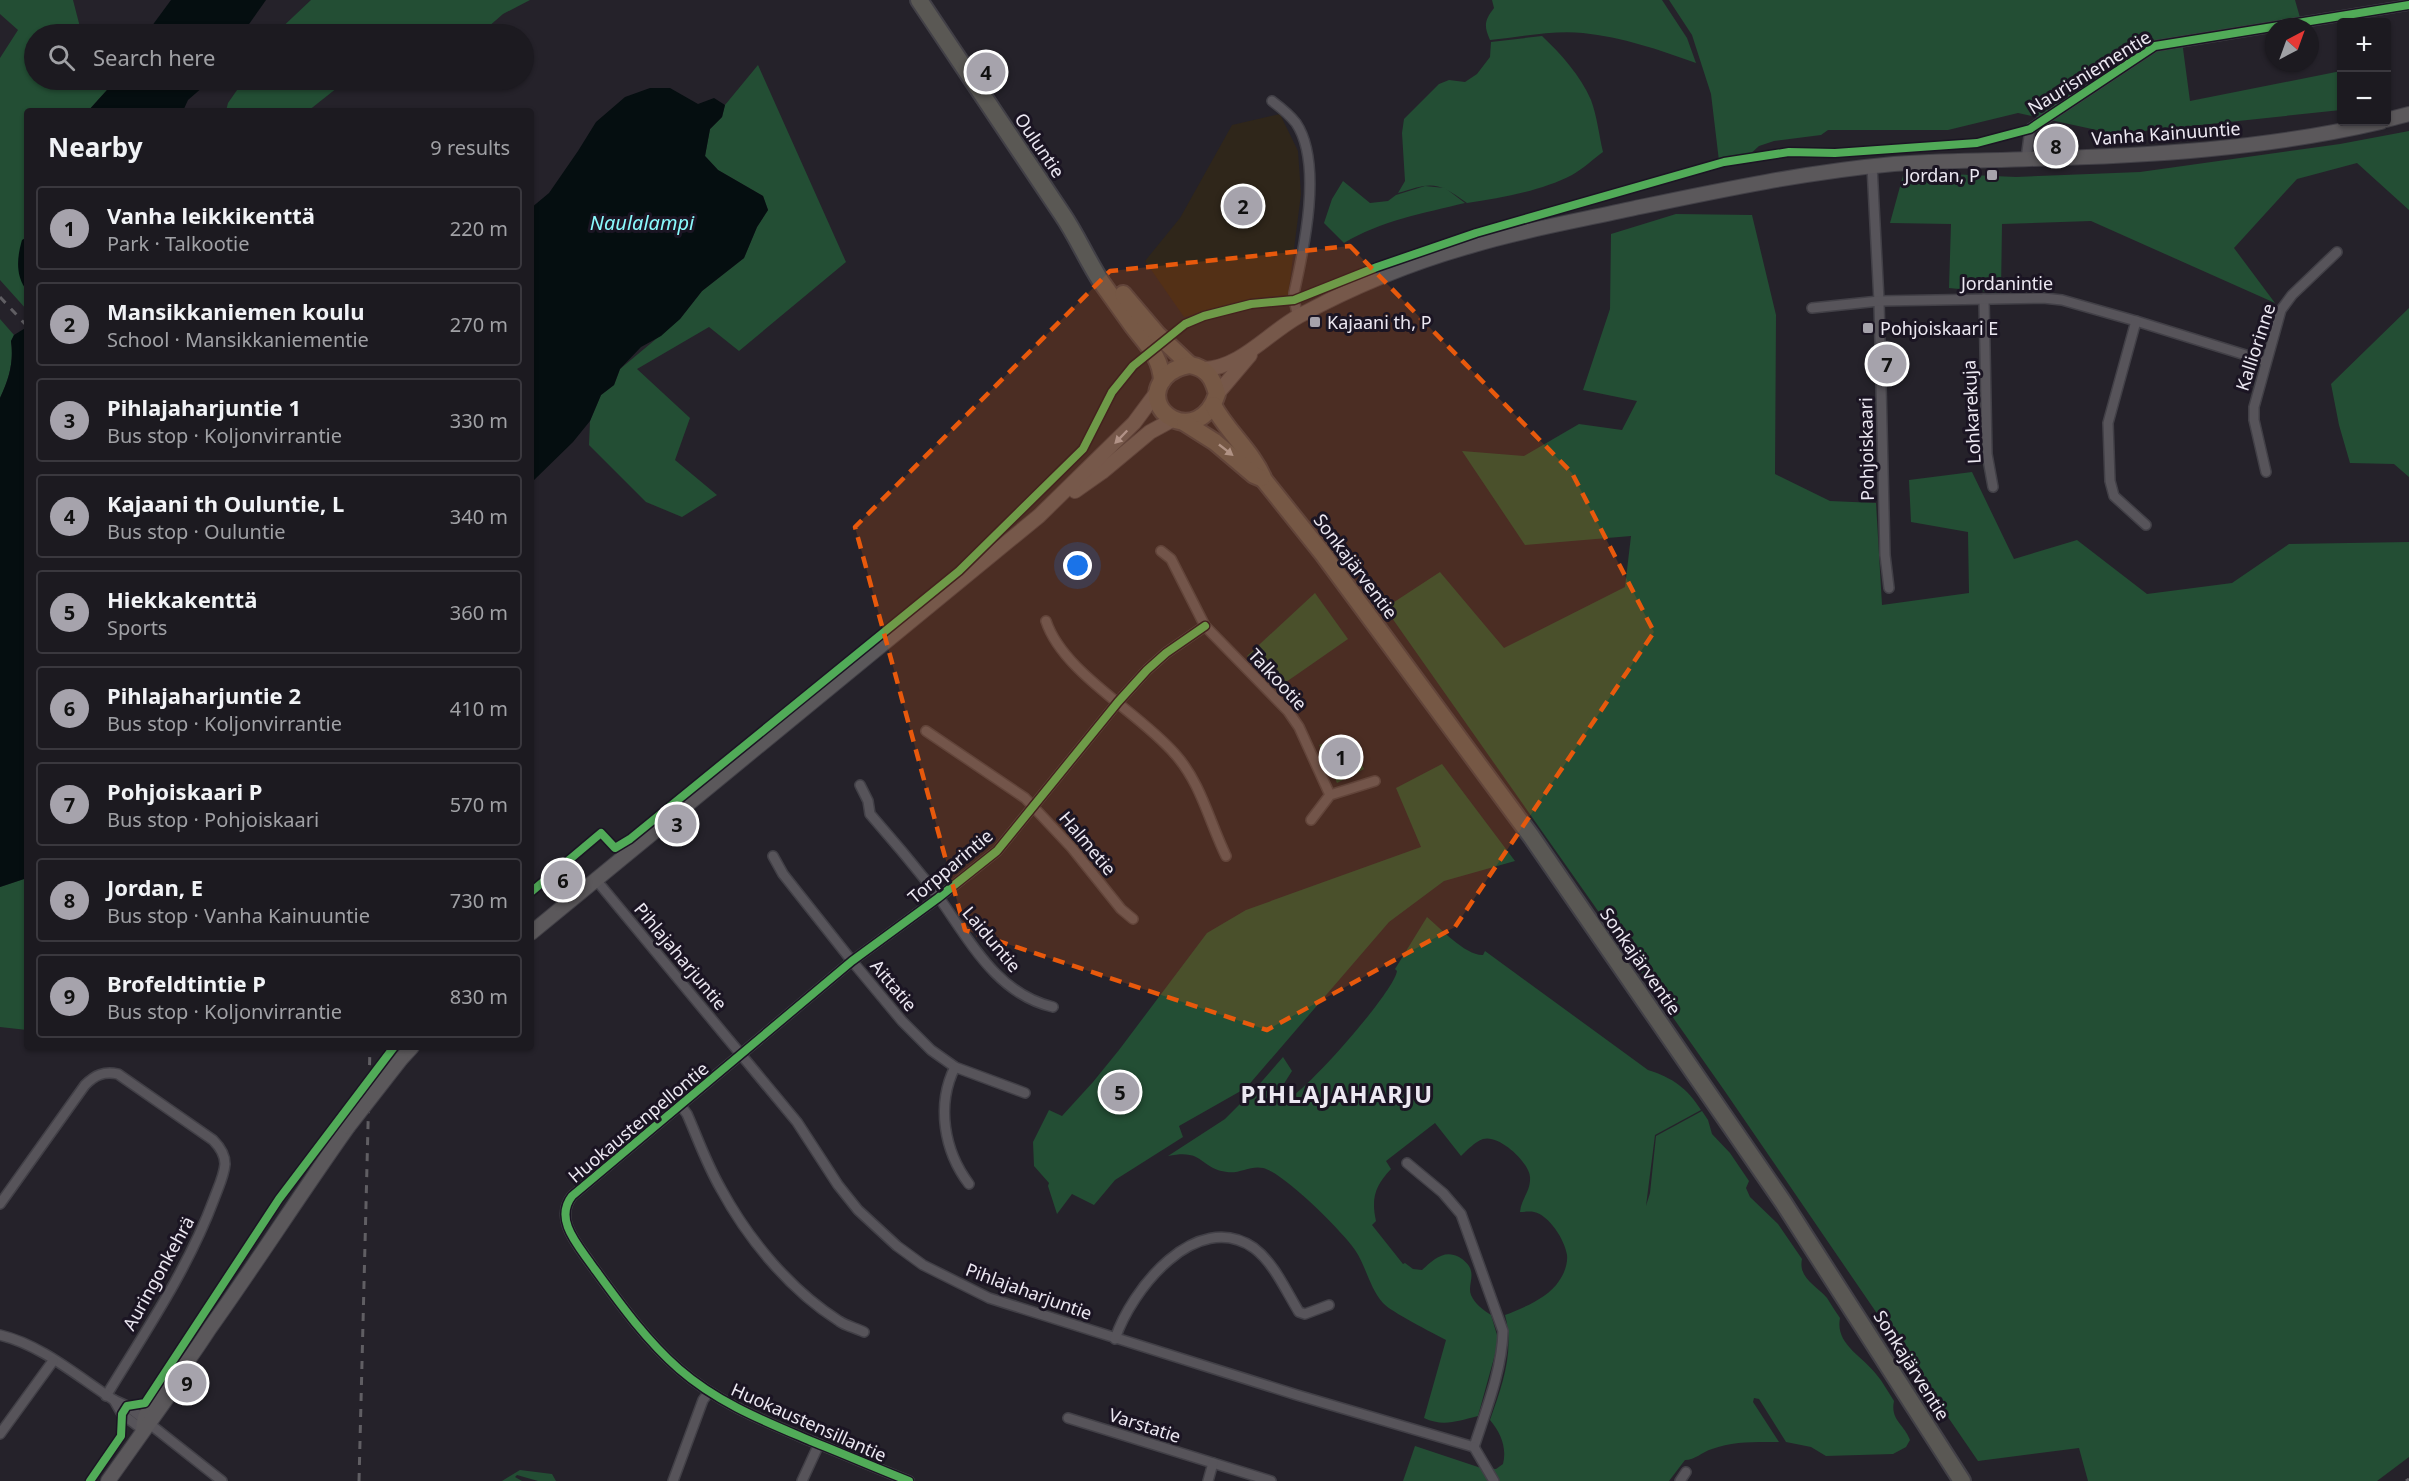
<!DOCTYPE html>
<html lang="en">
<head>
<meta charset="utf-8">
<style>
  body { margin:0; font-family:"Noto Sans",sans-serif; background:#252329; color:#f1f3f6 }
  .controls { position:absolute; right:18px; top:18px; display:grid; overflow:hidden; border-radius:6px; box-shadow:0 2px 4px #0004 }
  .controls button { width:54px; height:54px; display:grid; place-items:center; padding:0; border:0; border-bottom:2px solid #3a383e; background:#1c1a20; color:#f1f3f6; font:30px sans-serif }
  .compass { position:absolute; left:2265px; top:18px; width:54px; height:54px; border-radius:50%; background:#1c1a20; box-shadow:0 2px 4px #0004; rotate:41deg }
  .you { position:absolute; left:1078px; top:566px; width:21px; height:21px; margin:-15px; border:4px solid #fff; border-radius:50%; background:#1a73e8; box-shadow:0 0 0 9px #1a73e833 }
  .badge { display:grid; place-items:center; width:39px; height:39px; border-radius:50%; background:#a6a3ac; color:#111; font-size:20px; font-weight:700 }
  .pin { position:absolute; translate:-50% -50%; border:3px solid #fff; box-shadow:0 2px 6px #0006 }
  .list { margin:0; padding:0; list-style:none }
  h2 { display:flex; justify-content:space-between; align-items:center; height:78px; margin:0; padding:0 24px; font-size:26px }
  h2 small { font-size:20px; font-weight:400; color:#a0a1a5 }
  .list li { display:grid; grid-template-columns:39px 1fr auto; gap:18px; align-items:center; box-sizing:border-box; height:84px; margin:0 12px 12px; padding:0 12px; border:2px solid #3a383e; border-radius:6px }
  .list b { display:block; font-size:22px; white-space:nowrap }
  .list p { margin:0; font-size:20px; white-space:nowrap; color:#a0a1a5 }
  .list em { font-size:20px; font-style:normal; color:#a0a1a5 }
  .icon { flex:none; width:33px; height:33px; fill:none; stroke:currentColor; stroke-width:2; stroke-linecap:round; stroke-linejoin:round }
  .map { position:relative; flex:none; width:2409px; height:1481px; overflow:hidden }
  .search { position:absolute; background:#1c1a20; box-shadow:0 2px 4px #0004; left:24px; top:24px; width:510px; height:66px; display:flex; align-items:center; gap:15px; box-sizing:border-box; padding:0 21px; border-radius:33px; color:#a0a1a5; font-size:22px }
  .panel { position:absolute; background:#1c1a20; box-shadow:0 2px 4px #0004; left:24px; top:108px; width:510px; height:942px; border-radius:6px }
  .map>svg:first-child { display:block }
  .education { fill:#2f261a }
  .green { fill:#234e34 }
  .water { fill:#050e10 }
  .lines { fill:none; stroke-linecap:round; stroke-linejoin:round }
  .minor-casing { stroke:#424047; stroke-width:12 }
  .secondary-casing { stroke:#424047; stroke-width:16 }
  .trunk-casing { stroke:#424047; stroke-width:20 }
  .minor { stroke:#57545a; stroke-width:9 }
  .secondary { stroke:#5b585b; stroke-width:14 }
  .trunk { stroke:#5a5854; stroke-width:16 }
  .rail { stroke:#605e63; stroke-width:3; stroke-dasharray:8 8; stroke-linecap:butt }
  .secondary-bridge-casing { stroke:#424047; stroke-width:16; stroke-linecap:butt }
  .secondary-bridge { stroke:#5b585b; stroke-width:14 }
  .cycleway-casing { stroke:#1b1523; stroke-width:11 }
  .cycleway { stroke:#51ab58; stroke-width:8 }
  .oneway { fill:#a4a0a6 }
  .oneway2 { fill:#a3a0a3 }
  .marked { fill:#e8590c; fill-opacity:0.2; stroke:#e8590c; stroke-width:4.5; stroke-dasharray:12 8; stroke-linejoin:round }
  .poi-dot { fill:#a6a3ac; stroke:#1b1523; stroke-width:2 }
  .labels { text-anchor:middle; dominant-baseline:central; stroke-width:6; stroke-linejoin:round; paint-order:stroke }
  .street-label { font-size:18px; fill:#ece8f2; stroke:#1b1523 }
  .poi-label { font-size:18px; fill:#ece8f2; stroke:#1b1523; text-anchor:start }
  .water-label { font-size:20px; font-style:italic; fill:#8afafd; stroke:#1b1523 }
  .district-label { font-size:24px; font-weight:bold; letter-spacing:1.5px; fill:#ece8f2; stroke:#1b1523 }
</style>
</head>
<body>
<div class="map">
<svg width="2409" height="1481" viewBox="0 0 2409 1481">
  <rect width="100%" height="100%" fill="#25222a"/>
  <polygon class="education" points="1280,114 1298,151 1301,194 1288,296 1184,317 1145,261 1180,218 1232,125"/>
  <g class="green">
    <polygon points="0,0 73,0 81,31 84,34 34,34 34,80 116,80 88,111 27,111 27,310 0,280 0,58 18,30 0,14"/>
    <polygon points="311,0 530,0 503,14 480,34 275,34"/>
    <path d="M1492 0H1662L1687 38 1696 63C1660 50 1622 37 1583 33 1553 30 1520 37 1490 40 1484 26 1484 21 1494 8Z"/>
    <polygon points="1669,0 2295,0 2301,21 2182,41 2190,101 2341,71 2341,110 2115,134 2018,113 1948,130 1828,130 1821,135 1774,141 1759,146 1748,156 1719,161 1711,94 1692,35"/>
    <path d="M1542 36C1561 54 1580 75 1591 100 1597 116 1599 135 1603 152 1593 159 1583 169 1572 175 1541 191 1501 198 1467 203 1437 181 1432 182 1398 193L1405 181 1402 133 1404 119 1439 84 1449 80 1465 82 1477 74 1490 57 1491 42Z"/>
    <polygon points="758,65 846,262 739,351 709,327 637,369 690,418 675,460 717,495 682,517 646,502 589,445 590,421 601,395 614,385 620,369 680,319 702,291 744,258 757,227 768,210 763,196 718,170 705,156 710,129 722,117 725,105"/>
    <polygon points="244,80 347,80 308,111 226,111 228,103"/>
    <polygon points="2409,131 2409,210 2357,163 2297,179 2234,248 2275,303 2091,221 2002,224 2001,293 1949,288 1951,224 1890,223 1904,172 2016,177 2140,172 2340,144"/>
    <path d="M1343 181 1370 203 1388 201 1396 195 1425 186 1445 188 1465 203C1424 213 1380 221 1344 243L1324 223 1332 199Z"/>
    <polygon points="1676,214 1752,215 1776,315 1775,474 1830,501 1876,503 1882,605 1969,593 1968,532 1911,522 1909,480 1972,472 2014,559 2077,540 2147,594 2232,583 2289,544 2409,542 2409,1457 2377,1481 2088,1481 2079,1448 1978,1461 1724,1090 1385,608 1440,572 1504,648 1625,587 1631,536 1525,545 1462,451 1524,456 1579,424 1622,430 1637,401 1583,390 1610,309 1611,234"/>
    <polygon points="2409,308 2409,477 2394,464 2350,463 2339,425 2331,384"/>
    <path d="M0 319 14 335 11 341C14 362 9 379 0 398Z"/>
    <polygon points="1315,593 1348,639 1276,689 1247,656"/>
    <polygon points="1348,736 1364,769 1337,783 1319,745"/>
    <polygon points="1442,764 1515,861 1444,881 1389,922 1246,1088 1179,1126 1183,1137 1115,1180 1094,1205 1072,1194 1057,1214 1048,1186 1049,1183 1034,1166 1033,1142 1049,1110 1062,1116 1093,1082 1119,1050 1207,933 1246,910 1421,847 1396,788"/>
    <polygon points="27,878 27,1030 0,1027 0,887"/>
    <path d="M1427 917C1440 928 1466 956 1483 955L1485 951 1648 1070C1673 1078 1687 1088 1701 1110L1655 1135 1646 1206 1650 1193 1656 1136 1702 1111 1708 1120 1712 1134 1730 1153 1749 1181 1746 1188 1750 1197 1778 1224 1802 1259C1798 1278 1816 1285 1827 1298 1831 1304 1835 1311 1840 1318 1835 1344 1861 1355 1876 1374 1883 1382 1888 1392 1894 1401 1890 1420 1904 1424 1910 1440L1906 1447 1893 1454 1826 1456 1811 1447 1786 1442 1759 1399 1754 1398 1753 1402 1779 1442C1757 1442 1733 1441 1712 1449 1702 1452 1695 1460 1685 1460L1669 1481H1403L1415 1446 1481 1468 1496 1469 1503 1464C1507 1448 1501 1433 1490 1420 1502 1386 1515 1351 1505 1315 1523 1308 1548 1298 1559 1281 1564 1274 1568 1264 1567 1255 1565 1240 1549 1215 1534 1212 1530 1211 1524 1212 1520 1212 1521 1199 1531 1191 1530 1177 1529 1162 1499 1134 1483 1139 1475 1142 1467 1150 1461 1156L1435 1123 1386 1161 1391 1169C1375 1186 1371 1198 1376 1221L1372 1225 1403 1264 1405 1263 1413 1269 1422 1270C1433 1260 1444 1249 1459 1257 1464 1260 1470 1265 1471 1271 1473 1279 1468 1287 1471 1295 1475 1304 1483 1310 1491 1315L1497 1335V1347L1478 1416C1458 1421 1443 1427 1424 1418L1446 1340C1433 1333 1391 1312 1383 1303 1370 1289 1366 1266 1355 1250 1342 1231 1284 1173 1263 1168 1251 1165 1239 1174 1227 1172 1199 1168 1204 1148 1168 1156L1225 1119 1256 1088 1283 1057 1292 1071 1280 1090 1279 1100C1281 1100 1286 1099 1288 1099 1308 1089 1394 992 1397 971L1395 969Z"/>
    <polygon points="520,1470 552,1474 556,1481 538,1481 517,1475 515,1477 522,1481 502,1481"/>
  </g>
  <g class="water">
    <polygon points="171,0 266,0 242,34 146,34"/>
    <polygon points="116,80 211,80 188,100 183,111 88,111"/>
    <polygon points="650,88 670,88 698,104 714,98 725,105 722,117 710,129 705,156 718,170 763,196 768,210 757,227 744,258 702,291 680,319 661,336 641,347 620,369 614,385 601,395 590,421 573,442 531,483 531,208 549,193 578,151 596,122 625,97"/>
    <path d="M27 237V291C15 276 17 257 22 240Z"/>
    <path d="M27 327V878L0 887V398C9 379 14 362 11 341L14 335Z"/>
  </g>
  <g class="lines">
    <g class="minor-casing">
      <g id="minor">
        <path d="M1272 101C1280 107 1290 115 1296 123 1323 163 1304 249 1294 293V300L1298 317"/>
        <polyline points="2026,159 2030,129 2155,46 2409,5"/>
        <polyline points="1872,166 1879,301 1885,555 1889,588"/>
        <polyline points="1984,299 1987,454 1993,487"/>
        <polyline points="1812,308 1879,301 2043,298 2062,300 2136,321 2265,361"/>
        <polyline points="2136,321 2108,423 2110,481 2114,496 2146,525"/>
        <polyline points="2266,472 2254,420 2254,407 2281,310 2292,295 2337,252"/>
        <polyline points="1161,551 1171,559 1205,626 1288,711 1299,727 1330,795"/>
        <path d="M1046 621C1063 673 1139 712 1175 754 1201 783 1209 821 1226 856"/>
        <polyline points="926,731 1025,798 1072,848 1121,909 1133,919"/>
        <path d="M860 785 868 801 870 814C891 838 912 863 932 888 966 933 993 993 1053 1007"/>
        <polyline points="1311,820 1330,795 1375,781"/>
        <polyline points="773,856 783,874 852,961 902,1021 931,1050 955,1067 1025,1093"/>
        <polyline points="597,881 797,1122 838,1185 858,1210 897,1246 923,1265 989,1298 1297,1395 1474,1447"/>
        <path d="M955 1067C936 1105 944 1151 969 1184"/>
        <path d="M681 1106 687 1114C698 1139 707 1165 721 1189 748 1239 790 1290 839 1321 846 1326 856 1328 864 1332"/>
        <path d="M1407 1163 1443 1193 1461 1214 1503 1331C1502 1370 1486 1410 1474 1447"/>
        <path d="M0 1204 85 1085C95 1075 104 1071 118 1074L213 1140C220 1147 225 1154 225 1164 224 1176 218 1188 214 1199 188 1269 145 1332 106 1396"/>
        <path d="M0 1335C42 1345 78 1377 114 1400L127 1406 222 1481"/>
        <path d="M1115 1339C1131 1290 1196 1208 1254 1248 1274 1263 1286 1291 1299 1312L1305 1314 1329 1305"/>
        <polyline points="114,1400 122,1414 143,1430"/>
        <polyline points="1068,1418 1271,1481"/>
        <polyline points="0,1434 53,1361"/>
        <polyline points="1474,1447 1494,1481"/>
        <polyline points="673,1481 703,1400 709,1392"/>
        <polyline points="802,1481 819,1444"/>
        <path d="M909 1481C876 1468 844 1454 811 1441 764 1421 718 1403 679 1369 644 1338 618 1301 591 1264 577 1244 554 1219 572 1196L852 961 938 898 997 851 1118 702 1147 670 1166 653 1205 626"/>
        <polyline points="1208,1481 1213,1463"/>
        <polyline points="1680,1481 1686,1472"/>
      </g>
    </g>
    <g class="secondary-casing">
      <g id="secondary">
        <polyline points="2386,120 2409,114"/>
        <path d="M1204 369C1240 368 1268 333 1299 316 1354 286 1413 262 1474 245 1527 229 1582 220 1635 208 1721 190 1806 172 1894 164 1939 160 1984 161 2029 159 2147 156 2266 149 2381 122"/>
        <polyline points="1217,394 1250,355"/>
        <polyline points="1075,491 1102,472 1150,432 1172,420"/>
        <polyline points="531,933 1039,516 1134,423 1157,392"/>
        <polyline points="401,1059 412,1047"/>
        <path d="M143 1430C144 1405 161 1395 175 1377 188 1362 199 1345 210 1328 257 1262 301 1193 348 1127"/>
        <polyline points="108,1481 167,1398 173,1383"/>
      </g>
    </g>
    <g class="trunk-casing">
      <g id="trunk">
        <path d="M919 0 1062 214C1077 236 1087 260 1102 283 1112 297 1122 311 1132 325 1146 344 1161 356 1162 381"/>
        <polyline points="1123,294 1157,334 1190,365"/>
        <path d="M1190 365C1207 368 1213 378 1217 394 1199 449 1135 411 1165 377 1173 369 1180 367 1190 365Z"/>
        <path d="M1213 405C1227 432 1253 452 1264 480L1323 554 1531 836 1783 1202 1962 1481"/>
        <polyline points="1185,423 1215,442 1254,475 1261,478"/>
      </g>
    </g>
    <use href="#minor" class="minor"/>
    <use href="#secondary" class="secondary"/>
    <use href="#trunk" class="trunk"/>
    <g class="rail">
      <polyline points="0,297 27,326"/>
      <polyline points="359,1481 370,1047"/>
      <polyline points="2406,1481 2409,1479"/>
    </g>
    <g class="secondary-bridge-casing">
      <polyline id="secondary-bridge" points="348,1127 401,1059"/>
    </g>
    <use href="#secondary-bridge" class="secondary-bridge"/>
    <g class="cycleway-casing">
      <g id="cycleway">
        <polyline points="531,892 601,833 615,848 630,839 959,571 1083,449 1112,392 1133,366 1185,324 1204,316 1251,304 1294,300 1377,267 1476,233 1724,162 1789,152 1835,153 1977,143 2030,129 2155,46 2409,5"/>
        <polyline points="90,1481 121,1436 122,1414 127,1406 145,1403 279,1199 394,1047"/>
        <path d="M909 1481C876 1468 844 1454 811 1441 764 1421 718 1403 679 1369 644 1338 618 1301 591 1264 577 1244 554 1219 572 1196L852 961 938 898 997 851 1118 702 1147 670 1166 653 1205 626"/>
      </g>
    </g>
    <use href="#cycleway" class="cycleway"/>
  </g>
  <defs><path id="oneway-solid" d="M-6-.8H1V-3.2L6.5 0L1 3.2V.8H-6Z" transform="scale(1.5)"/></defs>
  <use class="oneway" href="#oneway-solid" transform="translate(1121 437) rotate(134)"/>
  <use class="oneway2" href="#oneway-solid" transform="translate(1226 450) rotate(38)"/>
  <path class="marked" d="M1350 246 1572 473 1654 632 1455 927 1267 1030 965 930 855 527 1110 271Z"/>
  <g class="poi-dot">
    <rect x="1986" y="169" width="12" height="12" rx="3"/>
    <rect x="1309" y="316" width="12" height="12" rx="3"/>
    <rect x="1862" y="322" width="12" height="12" rx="3"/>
  </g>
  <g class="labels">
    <g class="street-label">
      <text transform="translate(2089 72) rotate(-32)">Naurisniementie</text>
      <text transform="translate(2166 133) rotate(-4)">Vanha Kainuuntie</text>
      <text transform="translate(1040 145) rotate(56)">Ouluntie</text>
      <text x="2007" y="283">Jordanintie</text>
      <text transform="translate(2255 347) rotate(-72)">Kalliorinne</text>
      <text transform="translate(1971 412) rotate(-93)">Lohkarekuja</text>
      <text transform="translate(1866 449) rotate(-91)">Pohjoiskaari</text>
      <text transform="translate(1356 566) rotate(53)">Sonkajärventie</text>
      <text transform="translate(1278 679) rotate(47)">Talkootie</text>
      <text transform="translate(1088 843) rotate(50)">Halmetie</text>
      <text transform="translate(950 866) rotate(-40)">Torpparintie</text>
      <text transform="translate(992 939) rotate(50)">Laiduntie</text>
      <text transform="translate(681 956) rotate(50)">Pihlajaharjuntie</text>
      <text transform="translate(1641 961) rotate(55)">Sonkajärventie</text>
      <text transform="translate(894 985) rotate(50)">Aittatie</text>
      <text transform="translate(638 1122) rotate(-40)">Huokaustenpellontie</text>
      <text transform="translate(158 1273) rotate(-61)">Auringonkehrä</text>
      <text transform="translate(1029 1291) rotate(20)">Pihlajaharjuntie</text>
      <text transform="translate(1912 1365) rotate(58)">Sonkajärventie</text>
      <text transform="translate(809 1422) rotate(24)">Huokaustensillantie</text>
      <text transform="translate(1145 1425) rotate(18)">Varstatie</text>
    </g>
    <g class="poi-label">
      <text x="1980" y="175" text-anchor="end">Jordan, P</text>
      <text x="1327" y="322">Kajaani th, P</text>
      <text x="1880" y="328">Pohjoiskaari E</text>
    </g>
    <g class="water-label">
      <text x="642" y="222">Naulalampi</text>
    </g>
    <g class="district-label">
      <text x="1337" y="1093">PIHLAJAHARJU</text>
    </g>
  </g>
</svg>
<div class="controls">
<button>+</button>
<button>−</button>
</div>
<svg class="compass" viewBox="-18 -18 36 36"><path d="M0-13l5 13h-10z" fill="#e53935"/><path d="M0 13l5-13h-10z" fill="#a0a1a5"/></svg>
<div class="you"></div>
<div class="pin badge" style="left:1341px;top:757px">1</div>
<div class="pin badge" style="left:1243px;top:206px">2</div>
<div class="pin badge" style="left:677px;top:824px">3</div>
<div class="pin badge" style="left:986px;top:72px">4</div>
<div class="pin badge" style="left:1120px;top:1092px">5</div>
<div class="pin badge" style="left:563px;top:880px">6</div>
<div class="pin badge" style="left:1887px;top:364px">7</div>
<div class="pin badge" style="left:2056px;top:146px">8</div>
<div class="pin badge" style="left:187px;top:1383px">9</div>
<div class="search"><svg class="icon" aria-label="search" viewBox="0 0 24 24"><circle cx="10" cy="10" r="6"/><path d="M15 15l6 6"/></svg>Search here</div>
<section class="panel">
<h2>Nearby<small>9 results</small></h2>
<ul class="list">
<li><span class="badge">1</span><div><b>Vanha leikkikenttä</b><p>Park · Talkootie</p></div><em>220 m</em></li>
<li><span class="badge">2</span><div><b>Mansikkaniemen koulu</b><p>School · Mansikkaniementie</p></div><em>270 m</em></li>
<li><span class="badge">3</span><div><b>Pihlajaharjuntie 1</b><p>Bus stop · Koljonvirrantie</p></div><em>330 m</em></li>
<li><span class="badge">4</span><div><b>Kajaani th Ouluntie, L</b><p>Bus stop · Ouluntie</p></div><em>340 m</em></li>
<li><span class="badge">5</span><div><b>Hiekkakenttä</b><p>Sports</p></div><em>360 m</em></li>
<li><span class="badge">6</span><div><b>Pihlajaharjuntie 2</b><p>Bus stop · Koljonvirrantie</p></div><em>410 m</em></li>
<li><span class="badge">7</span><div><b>Pohjoiskaari P</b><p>Bus stop · Pohjoiskaari</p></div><em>570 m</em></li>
<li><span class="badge">8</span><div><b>Jordan, E</b><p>Bus stop · Vanha Kainuuntie</p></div><em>730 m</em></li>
<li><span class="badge">9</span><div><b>Brofeldtintie P</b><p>Bus stop · Koljonvirrantie</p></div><em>830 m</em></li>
</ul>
</section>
</div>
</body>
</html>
